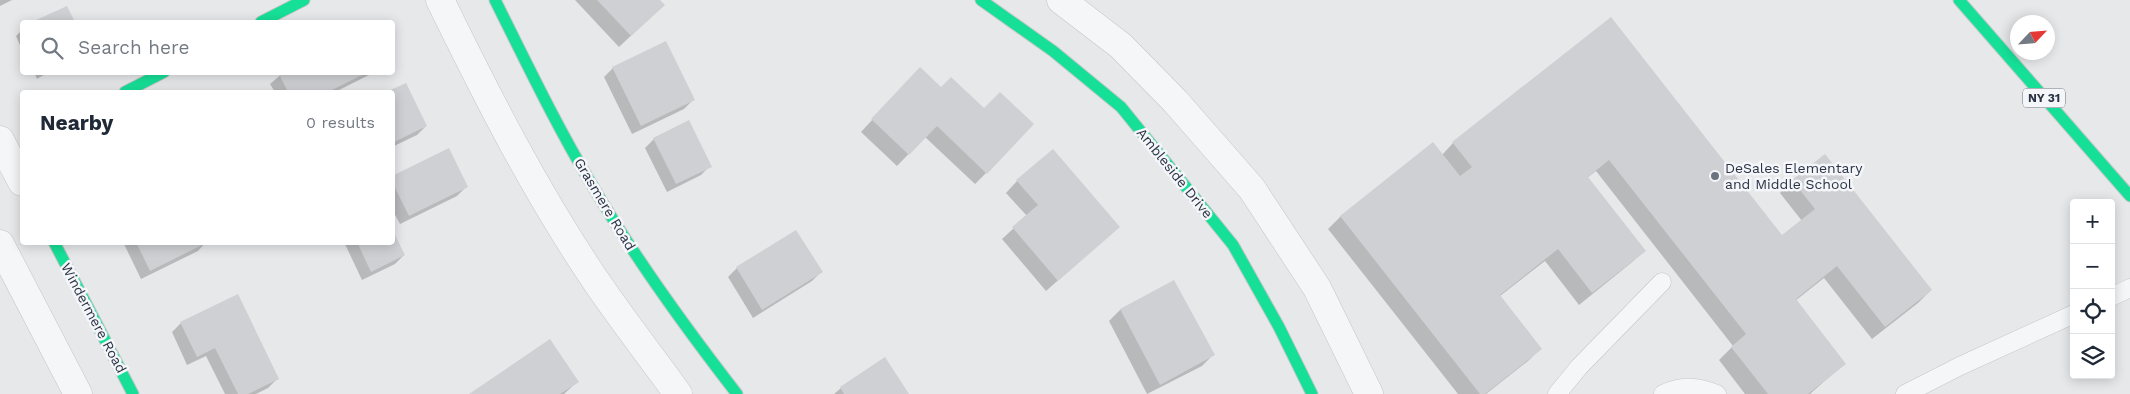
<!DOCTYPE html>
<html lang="en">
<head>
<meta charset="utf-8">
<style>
  body { margin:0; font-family:"Work Sans",sans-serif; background:#f2f2f3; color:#1f2937 }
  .controls { position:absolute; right:15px; bottom:15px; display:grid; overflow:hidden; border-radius:5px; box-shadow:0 2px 12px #0003 }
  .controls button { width:45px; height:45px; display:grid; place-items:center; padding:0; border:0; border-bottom:1px solid #e0e1e3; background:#fff; color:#1f2937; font:25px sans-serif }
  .compass { position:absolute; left:2010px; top:15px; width:45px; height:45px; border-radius:50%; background:#fff; box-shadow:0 2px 12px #0003; rotate:64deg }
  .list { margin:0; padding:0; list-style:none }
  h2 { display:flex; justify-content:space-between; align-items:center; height:65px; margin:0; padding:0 20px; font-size:21px }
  h2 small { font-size:16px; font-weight:400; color:#747a83 }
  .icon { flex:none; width:28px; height:28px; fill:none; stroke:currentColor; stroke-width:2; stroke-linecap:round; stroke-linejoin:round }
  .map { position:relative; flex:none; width:2130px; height:394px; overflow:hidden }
  .search { position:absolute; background:#fff; box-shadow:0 2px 12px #0003; left:20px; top:20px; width:375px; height:55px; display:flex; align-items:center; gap:12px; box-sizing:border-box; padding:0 18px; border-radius:5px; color:#747a83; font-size:19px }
  .panel { position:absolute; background:#fff; box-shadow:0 2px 12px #0003; left:20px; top:90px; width:375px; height:155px; border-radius:5px }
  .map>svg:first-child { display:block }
  .shadow { fill:#0003 }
  .building { fill:#ced0d3 }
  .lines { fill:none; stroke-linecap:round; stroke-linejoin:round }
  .lane-casing { stroke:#c4c6c8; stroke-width:19 }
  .street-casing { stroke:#c4c6c8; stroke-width:29 }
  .fast-casing { stroke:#c4c6c8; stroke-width:13 }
  .lane { stroke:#f5f6f7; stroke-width:18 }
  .street { stroke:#f5f6f7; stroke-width:28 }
  .fast { stroke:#16e098; stroke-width:11 }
  .poi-dot { fill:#6c737f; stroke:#f4f6f9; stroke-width:2 }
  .labels { text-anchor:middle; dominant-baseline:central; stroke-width:5; stroke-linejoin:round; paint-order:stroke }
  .shield { fill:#f4f6f9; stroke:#676e7b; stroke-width:1 }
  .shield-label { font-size:12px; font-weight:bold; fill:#2b3445 }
  .poi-label { font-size:14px; fill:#2b3445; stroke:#f4f6f9; text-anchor:start }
  .street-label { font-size:14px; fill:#2b3445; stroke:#f4f6f9 }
</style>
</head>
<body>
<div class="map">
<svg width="2130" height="394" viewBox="0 0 2130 394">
  <rect width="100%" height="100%" fill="#e6e8ea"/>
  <g class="shadow">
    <polygon points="0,0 12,0 0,6"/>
    <polygon points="575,0 659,0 652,16 619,47"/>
    <polygon points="66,7 74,22 35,22"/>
    <polygon points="1611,19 1782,237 1802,221 1780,193 1793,181 1931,290 1918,303 1872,339 1824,278 1795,301 1844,364 1810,394 1745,394 1719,360 1733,346 1596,171 1587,178 1644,251 1631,263 1579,305 1545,261 1500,296 1540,349 1528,361 1486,394 1458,394 1328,229 1341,216 1442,155 1453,143"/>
    <polygon points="22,30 22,50 16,36"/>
    <polygon points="613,68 693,100 684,109 632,134 604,77"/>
    <polygon points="34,72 49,72 37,79"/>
    <polygon points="284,72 375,72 335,92 275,92 270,84"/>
    <polygon points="909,80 941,89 986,173 975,184 925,137 897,166 861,132"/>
    <polygon points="406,84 426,126 417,135 392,147 392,92 389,92"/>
    <polygon points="654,139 710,166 701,175 667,192 645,148"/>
    <polygon points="392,177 466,187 457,196 400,224 392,209"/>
    <polygon points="1017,181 1118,227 1046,291 1002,239 1027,216 1006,193"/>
    <polygon points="123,242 206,242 198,251 141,279"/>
    <polygon points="344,242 392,242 404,255 395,264 362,280"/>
    <polygon points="737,268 821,272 812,281 753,318 728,277"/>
    <polygon points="1174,281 1213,355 1202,366 1147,394 1109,321 1120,310"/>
    <polygon points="237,296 277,379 268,388 256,394 225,394 206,356 187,365 172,332 181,323"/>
    <polygon points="577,382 564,394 471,394"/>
    <polygon points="841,388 907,394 834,394"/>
  </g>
  <g class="building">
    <polygon points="597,0 660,0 665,5 631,36"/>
    <polygon points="67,6 75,22 32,22"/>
    <polygon points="1611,17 1782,235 1815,209 1792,180 1825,154 1932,290 1885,327 1837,266 1796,299 1846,364 1808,394 1768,394 1731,347 1746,334 1609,160 1588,177 1646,251 1592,293 1558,249 1500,295 1542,349 1485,394 1480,394 1340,216 1433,142 1460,176 1472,167 1452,142"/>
    <polygon points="666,41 695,100 641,126 612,67"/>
    <polygon points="920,67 941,87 951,77 984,108 1000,92 1034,124 987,174 937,126 909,155 871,119"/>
    <polygon points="281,72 368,72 328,92 288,92 279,74"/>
    <polygon points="406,83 427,126 392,143 392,92 386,92"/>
    <polygon points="689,120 712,167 676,184 653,138"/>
    <polygon points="449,148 468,187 409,216 392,182 392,176"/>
    <polygon points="1053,149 1120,227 1058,281 1012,227 1038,205 1016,180"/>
    <polygon points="392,229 405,255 371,272 357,242 392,242"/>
    <polygon points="796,230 823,272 762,310 736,267"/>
    <polygon points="136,242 208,242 150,271"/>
    <polygon points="1174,280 1215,355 1160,385 1120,309"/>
    <polygon points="238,294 279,379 248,394 238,394 215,348 197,357 180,322"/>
    <polygon points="550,339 579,382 560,394 469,394"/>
    <polygon points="885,357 909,394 844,394 840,387"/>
  </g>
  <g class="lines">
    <g class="lane-casing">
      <g id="lane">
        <polyline points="2111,297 2130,288"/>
        <polyline points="1557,394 1579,367 1662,282"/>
        <path d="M1663 394C1683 385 1697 386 1717 394"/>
        <polyline points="1905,394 1960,366 2074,314"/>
      </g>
    </g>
    <g class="street-casing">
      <g id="street">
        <path d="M440 0C488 98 538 197 600 287 625 323 652 358 678 394"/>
        <polyline points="1061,0 1121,46 1175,101 1252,189 1317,288 1369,394"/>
        <polyline points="0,140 22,182"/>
        <polyline points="0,244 78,394"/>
      </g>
    </g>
    <g class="fast-casing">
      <g id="fast">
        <path d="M495 0C526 62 556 125 592 185 635 258 685 327 737 394"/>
        <polyline points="981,0 1053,51 1121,107 1233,245 1279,327 1312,394"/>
        <polyline points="1959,0 2130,196"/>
        <polyline points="261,22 304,0"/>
        <polyline points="125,92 164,72"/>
        <polyline points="54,242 133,394"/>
      </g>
    </g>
    <use href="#lane" class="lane"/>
    <use href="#street" class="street"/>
    <use href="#fast" class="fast"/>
  </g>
  <circle class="poi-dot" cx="1715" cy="176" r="5"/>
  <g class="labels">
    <rect class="shield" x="2023" y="88.5" width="42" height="19" rx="4"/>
    <g class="shield-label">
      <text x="2044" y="98">NY 31</text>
    </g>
    <g class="poi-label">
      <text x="1725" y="168">DeSales Elementary<tspan x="1725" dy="16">and Middle School</tspan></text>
    </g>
    <g class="street-label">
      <text transform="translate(1175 173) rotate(51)">Ambleside Drive</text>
      <text transform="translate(605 204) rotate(59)">Grasmere Road</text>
      <text transform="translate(94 318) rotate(62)">Windermere Road</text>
    </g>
  </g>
</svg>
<div class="controls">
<button>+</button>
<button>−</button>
<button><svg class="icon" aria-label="locate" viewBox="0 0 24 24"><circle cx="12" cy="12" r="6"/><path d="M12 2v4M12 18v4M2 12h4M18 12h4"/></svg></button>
<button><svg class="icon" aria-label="layers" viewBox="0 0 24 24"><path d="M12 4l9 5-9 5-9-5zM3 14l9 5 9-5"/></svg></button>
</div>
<svg class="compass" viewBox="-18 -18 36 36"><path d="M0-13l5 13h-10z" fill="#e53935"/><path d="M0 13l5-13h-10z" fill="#747a83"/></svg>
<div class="search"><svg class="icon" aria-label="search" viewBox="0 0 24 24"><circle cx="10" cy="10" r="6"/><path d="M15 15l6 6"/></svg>Search here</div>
<section class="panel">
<h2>Nearby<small>0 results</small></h2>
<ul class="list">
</ul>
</section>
</div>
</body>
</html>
